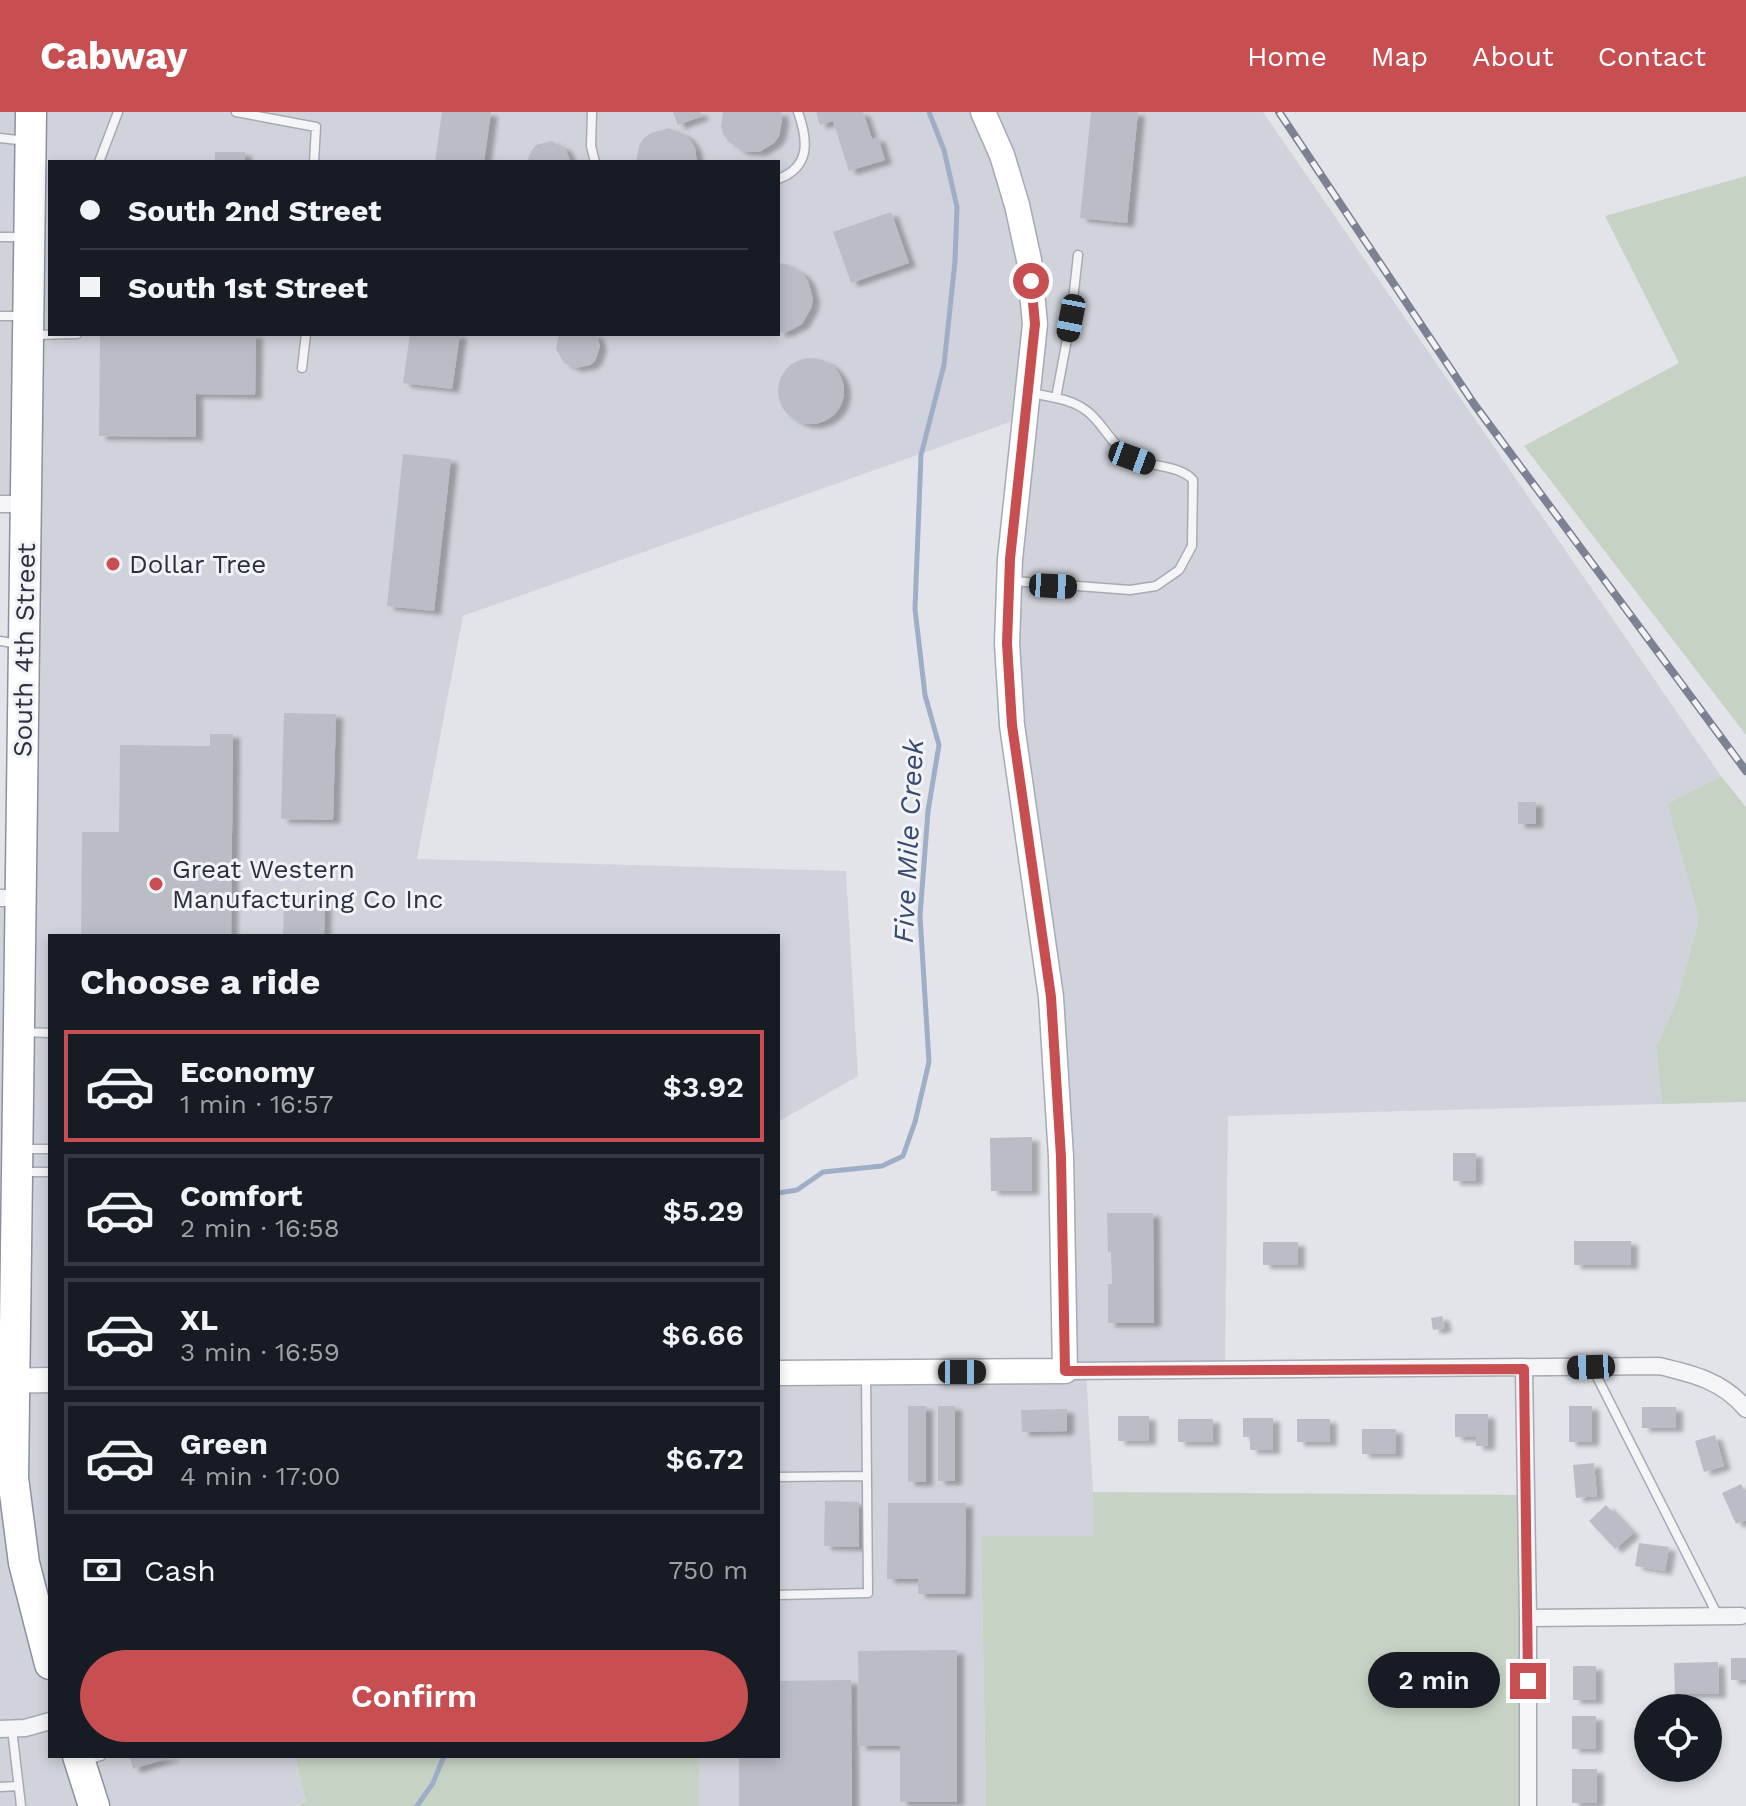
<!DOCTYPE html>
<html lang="en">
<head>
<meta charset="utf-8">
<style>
  body { margin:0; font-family:"Work Sans",sans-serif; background:#20242c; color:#f1f3f6; height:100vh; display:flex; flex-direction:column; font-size:30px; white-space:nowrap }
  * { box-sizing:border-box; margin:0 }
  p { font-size:26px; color:#9ea1a6 }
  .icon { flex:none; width:44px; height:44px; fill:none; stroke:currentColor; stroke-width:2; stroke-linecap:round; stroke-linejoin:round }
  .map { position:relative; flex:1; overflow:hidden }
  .sheet { position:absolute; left:48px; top:822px; width:732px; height:824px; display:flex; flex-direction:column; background:#171b24; border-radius:0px; box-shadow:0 4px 12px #0003 }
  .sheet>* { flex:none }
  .hud { position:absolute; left:48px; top:48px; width:732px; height:176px; border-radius:0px; box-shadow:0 4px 12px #0003; display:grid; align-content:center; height:176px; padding:0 32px; background:#171b24 }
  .controls { position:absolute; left:1634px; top:1582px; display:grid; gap:16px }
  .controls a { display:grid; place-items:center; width:88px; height:88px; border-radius:50%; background:#171b24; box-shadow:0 4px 12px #0003; font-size:40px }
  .end { position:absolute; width:36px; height:36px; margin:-18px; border:10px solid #c74f52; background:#fff; box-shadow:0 0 0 4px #fff }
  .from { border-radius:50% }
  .bubble { position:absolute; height:56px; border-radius:28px; background:#171b24; box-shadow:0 4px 12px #0003; font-size:26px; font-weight:600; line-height:56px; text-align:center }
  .car { position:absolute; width:24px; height:48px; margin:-24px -12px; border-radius:10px; box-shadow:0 0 6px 2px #0007; background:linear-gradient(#222 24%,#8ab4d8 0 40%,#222 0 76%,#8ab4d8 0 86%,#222 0) }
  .hud b { display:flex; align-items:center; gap:28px; height:76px; font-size:30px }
  .hud b+b { border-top:2px solid #363941 }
  .hud i { width:20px; height:20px; background:#f1f3f6 }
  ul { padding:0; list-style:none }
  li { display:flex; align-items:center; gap:24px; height:112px; margin:0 16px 12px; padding:0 16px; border:4px solid #363941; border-radius:0px }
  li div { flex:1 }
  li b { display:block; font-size:30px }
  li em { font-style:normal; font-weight:600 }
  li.current { border-color:#c74f52 }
  li>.icon { width:72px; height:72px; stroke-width:1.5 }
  h2 { padding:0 32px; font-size:36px; line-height:96px }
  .pay { display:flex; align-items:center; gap:20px; height:88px; padding:0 32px; font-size:30px }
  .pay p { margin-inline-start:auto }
  .button { display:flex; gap:16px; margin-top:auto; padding:16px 32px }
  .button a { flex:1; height:92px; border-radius:48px; background:#c74f52; color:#fff; font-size:32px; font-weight:600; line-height:92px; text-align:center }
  header { display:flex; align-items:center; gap:48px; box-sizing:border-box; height:112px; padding:0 40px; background:#c74f52; color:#fff }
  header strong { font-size:38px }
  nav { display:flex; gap:44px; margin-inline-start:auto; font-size:28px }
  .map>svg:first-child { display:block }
  .built { fill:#d0d3db; fill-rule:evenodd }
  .green { fill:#c6d3c4 }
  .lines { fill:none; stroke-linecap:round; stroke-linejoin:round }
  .stream { stroke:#9faec7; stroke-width:5 }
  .building { fill:#babdc6; filter:url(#shadow) }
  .lane-casing { stroke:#a7aab4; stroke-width:11 }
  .street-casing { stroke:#a7aab4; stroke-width:19 }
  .secondary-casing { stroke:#a7aab4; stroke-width:27 }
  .highway-casing { stroke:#8a909f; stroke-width:33 }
  .lane { stroke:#f5f5f8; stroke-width:8 }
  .street { stroke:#f5f5f8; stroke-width:16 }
  .secondary { stroke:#fff; stroke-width:24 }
  .highway { stroke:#fff; stroke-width:30 }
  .rail-casing { stroke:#7c8292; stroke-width:8 }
  .rail { stroke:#f2f3f7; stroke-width:5; stroke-dasharray:15; stroke-linecap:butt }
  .route { stroke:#c74f52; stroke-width:10 }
  .poi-dot { fill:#c74f52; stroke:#f2f3f7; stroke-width:3 }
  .labels { text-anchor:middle; stroke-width:6; stroke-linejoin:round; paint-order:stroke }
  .poi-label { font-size:26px; fill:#2b3041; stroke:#f2f3f7; text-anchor:start }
  .street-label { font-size:26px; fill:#2b3041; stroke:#f2f3f7 }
  .water-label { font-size:28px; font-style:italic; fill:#374a72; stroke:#f2f3f7 }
</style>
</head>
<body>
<header>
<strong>Cabway</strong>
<nav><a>Home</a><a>Map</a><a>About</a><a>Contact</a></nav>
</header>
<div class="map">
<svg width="1746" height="1694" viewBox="0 0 1746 1694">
  <defs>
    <filter id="shadow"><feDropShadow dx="7" dy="4" stdDeviation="2" flood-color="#0004"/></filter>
  </defs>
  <rect width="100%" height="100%" fill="#e2e4ea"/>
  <path class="built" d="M0,0H1263L1721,664L1667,692L1699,806L1678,885L1656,936L1662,992L1228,1004L1225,1258L1086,1259L1093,1380V1424H981L986,1694H699V1644H778V1261L1065,1259L1061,1045L1012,613L1024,305L463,504L417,747L846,759L858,964L778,1010V824H50V1644H295L306,1689L295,1694H0V786H20L26,393L0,392ZM50,50H778V222H50Z"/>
  <path class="green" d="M1746,64V623L1524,334L1679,251L1605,104Z
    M1721,664L1746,695V990L1662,992L1656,936L1678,885L1699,806L1667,692Z
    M1093,1380L1526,1383L1528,1694H986L981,1424H1093Z
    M295,1644H699V1694H297L306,1689Z"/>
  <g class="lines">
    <path class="stream" d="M778,1081L797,1078L823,1060L882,1054L903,1044L915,1010L929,950L920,804L928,699L939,633L925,583L915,497L921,343L944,253L955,149L957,95L944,38L929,0
      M417,1694L433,1671L444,1644"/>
  </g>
  <path class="building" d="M442,0H491L484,50H435Z
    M673,0H700L702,4L678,13Z
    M723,0H781L782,8L779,24L774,31L759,40L742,39L728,29L723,22L721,14Z
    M816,0H863L872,27L878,25L885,48L849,59L833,9L820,13Z
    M1091,0H1138L1127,111L1080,106Z
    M669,16L685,23L691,29L695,36L697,50H636L639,34L644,26L651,21Z
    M551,29L565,36L571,50H527L531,39L536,33Z
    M215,40H245V50H215Z
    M891,100L909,151L851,171L833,120Z
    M778,151L786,152L802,161L808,169L813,187L811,196L802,212L787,220L778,221Z
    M100,222H256L255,283L196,282V325L99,324Z
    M410,222H460L452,277L403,271Z
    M559,222H596L600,234L595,249L590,253L576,256L564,251L556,237Z
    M778 279a33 33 0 1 1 66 0a33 33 0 1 1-66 0Z
    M403,342L451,347L434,499L387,494Z
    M284,601L336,602L333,708L281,707Z
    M210,622H233L231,824H81L82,720H119L120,633L210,634Z
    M1518,690H1536V712H1518Z
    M284,787L325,788L324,824H283Z
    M1032,1025V1079H991L990,1026Z
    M1453,1041H1476V1069H1453Z
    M1107,1101H1153L1154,1211H1108V1172H1112L1111,1140H1108Z
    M1574,1129H1631V1153H1574Z
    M1263,1130H1298V1153H1263Z
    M1442,1204L1445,1216L1433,1218L1431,1206Z
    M908,1294H926V1370H908Z
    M938,1294H955V1369H938Z
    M1569,1294H1592V1330H1569Z
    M1642,1295H1676V1316H1642Z
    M1067,1297V1319L1022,1320L1021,1298Z
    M1455,1302H1488V1334H1476V1325H1455Z
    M1118,1304H1149V1329H1118Z
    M1243,1306H1273V1338H1250V1325H1243Z
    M1178,1307H1213V1330H1178Z
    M1297,1307H1330V1330H1297Z
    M1362,1317H1396V1342H1362Z
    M1715,1323L1724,1354L1704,1360L1695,1329Z
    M1594,1351L1597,1384L1576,1386L1573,1353Z
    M1741,1372L1746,1382V1408L1736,1412L1722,1381Z
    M825,1389L859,1390V1435L824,1434Z
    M888,1391H966L965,1482H918V1467H887Z
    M1606,1393L1633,1421L1615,1437L1589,1409Z
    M1639,1431L1669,1435L1665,1459L1635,1454Z
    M957,1538V1690H900V1634H859L858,1539Z
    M1731,1546H1746V1568H1731Z
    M1718,1550L1719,1582H1675L1674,1551Z
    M1573,1554H1596V1588H1573Z
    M851,1568L852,1694H739V1644H778V1569Z
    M1572,1604H1596V1637H1572Z
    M137,1644H172V1645L133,1657L130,1646Z
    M1572,1657H1597V1691H1572Z"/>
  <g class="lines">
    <defs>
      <path id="lane" d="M236,0L316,15L314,50
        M592,0L591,34L595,50
        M0,26L26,29
        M99,50L118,0
        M778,67C811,55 808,28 798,0
        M0,125H25
        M0,204H23
        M33,223L77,222
        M302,256L306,222
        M1032,281L1056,286L1071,206L1078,143
        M1014,469L1130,478L1156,474L1179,458L1192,434L1193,368C1180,353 1153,356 1134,346C1100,328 1104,295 1056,286
        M0,529L19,532
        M23,920L50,921
        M23,1037H50
        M22,1060H50
        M1592,1255L1718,1504
        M778,1365L867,1364
        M778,1483L868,1481L866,1265
        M12,1617L21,1694
        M84,1649L101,1644
        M0,1675L18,1674"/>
      <path id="street" d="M0,392H26
        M0,786H21
        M1524,1257L1528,1506V1694
        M1065,1259L1659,1254C1693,1262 1723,1269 1746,1297
        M1528,1506L1741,1504
        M0,1617L25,1616L50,1609"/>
      <path id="secondary" d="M778,1261L1065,1259L1061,1045L1051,885L1012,613L1007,531L1010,447L1035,212L1029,148L1017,93L1002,43L983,0
        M0,1269L50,1268"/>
      <path id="highway" d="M31,0L13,1366L24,1451L50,1552
        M78,1644L94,1694"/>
    </defs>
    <use href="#lane" class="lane-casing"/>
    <use href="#street" class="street-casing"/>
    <use href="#secondary" class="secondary-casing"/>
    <use href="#highway" class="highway-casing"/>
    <use href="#lane" class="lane"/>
    <use href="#street" class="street"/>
    <use href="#secondary" class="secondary"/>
    <use href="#highway" class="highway"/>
    <defs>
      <path id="rail" d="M1279,0L1474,292L1746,659"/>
    </defs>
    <use href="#rail" class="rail-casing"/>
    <use href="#rail" class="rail"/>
  </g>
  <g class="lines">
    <path class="route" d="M1031,169L1035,212L1010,447L1007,531L1012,613L1051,885L1061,1045L1065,1259L1524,1257L1528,1569"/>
  </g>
  <g class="poi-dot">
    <circle cx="113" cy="452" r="8"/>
    <circle cx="156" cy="772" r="8"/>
  </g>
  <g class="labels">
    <g class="poi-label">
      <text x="129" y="461">Dollar Tree</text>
      <text x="172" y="766">Great Western<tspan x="172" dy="30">Manufacturing Co Inc</tspan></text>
    </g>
    <g class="street-label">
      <text transform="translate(24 538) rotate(-89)" y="9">South 4th Street</text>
    </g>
    <g class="water-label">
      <text transform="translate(908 729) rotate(-87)" y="10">Five Mile Creek</text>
    </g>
  </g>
</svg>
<div class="controls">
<a><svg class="icon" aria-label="locate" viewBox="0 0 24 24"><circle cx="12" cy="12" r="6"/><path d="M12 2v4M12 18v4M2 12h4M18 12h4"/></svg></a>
</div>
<i class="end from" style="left:1031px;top:169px"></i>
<i class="end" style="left:1528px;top:1569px"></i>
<div class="bubble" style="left:1368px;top:1540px;width:132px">2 min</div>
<i class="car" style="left:1071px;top:206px;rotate:191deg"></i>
<i class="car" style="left:1132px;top:346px;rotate:110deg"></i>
<i class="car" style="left:1053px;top:474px;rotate:93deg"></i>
<i class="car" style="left:1591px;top:1255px;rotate:268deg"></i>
<i class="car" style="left:962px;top:1260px;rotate:90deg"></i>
<div class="hud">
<b><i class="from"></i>South 2nd Street</b>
<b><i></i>South 1st Street</b>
</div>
<section class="sheet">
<h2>Choose a ride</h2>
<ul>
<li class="current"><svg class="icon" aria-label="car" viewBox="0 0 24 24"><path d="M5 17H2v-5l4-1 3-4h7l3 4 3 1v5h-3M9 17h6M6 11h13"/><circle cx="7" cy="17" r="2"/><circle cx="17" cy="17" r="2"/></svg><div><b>Economy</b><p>1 min · 16:57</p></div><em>$3.92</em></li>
<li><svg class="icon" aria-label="car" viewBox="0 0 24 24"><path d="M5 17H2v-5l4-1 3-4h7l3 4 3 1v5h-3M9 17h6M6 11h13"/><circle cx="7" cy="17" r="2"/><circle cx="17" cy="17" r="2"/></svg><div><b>Comfort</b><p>2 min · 16:58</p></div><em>$5.29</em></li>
<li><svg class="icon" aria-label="car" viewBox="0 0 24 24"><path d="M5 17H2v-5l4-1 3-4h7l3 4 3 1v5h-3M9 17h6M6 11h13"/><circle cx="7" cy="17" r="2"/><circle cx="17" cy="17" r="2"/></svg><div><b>XL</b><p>3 min · 16:59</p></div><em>$6.66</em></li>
<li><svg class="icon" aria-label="car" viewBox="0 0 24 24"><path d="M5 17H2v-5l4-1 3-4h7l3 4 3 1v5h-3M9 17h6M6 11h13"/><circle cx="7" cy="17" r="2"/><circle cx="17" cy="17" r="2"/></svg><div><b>Green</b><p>4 min · 17:00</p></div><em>$6.72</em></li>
</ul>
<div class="pay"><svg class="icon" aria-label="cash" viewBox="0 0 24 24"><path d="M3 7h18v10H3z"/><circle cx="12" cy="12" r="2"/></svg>Cash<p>750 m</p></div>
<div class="button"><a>Confirm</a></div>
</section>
</div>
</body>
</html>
